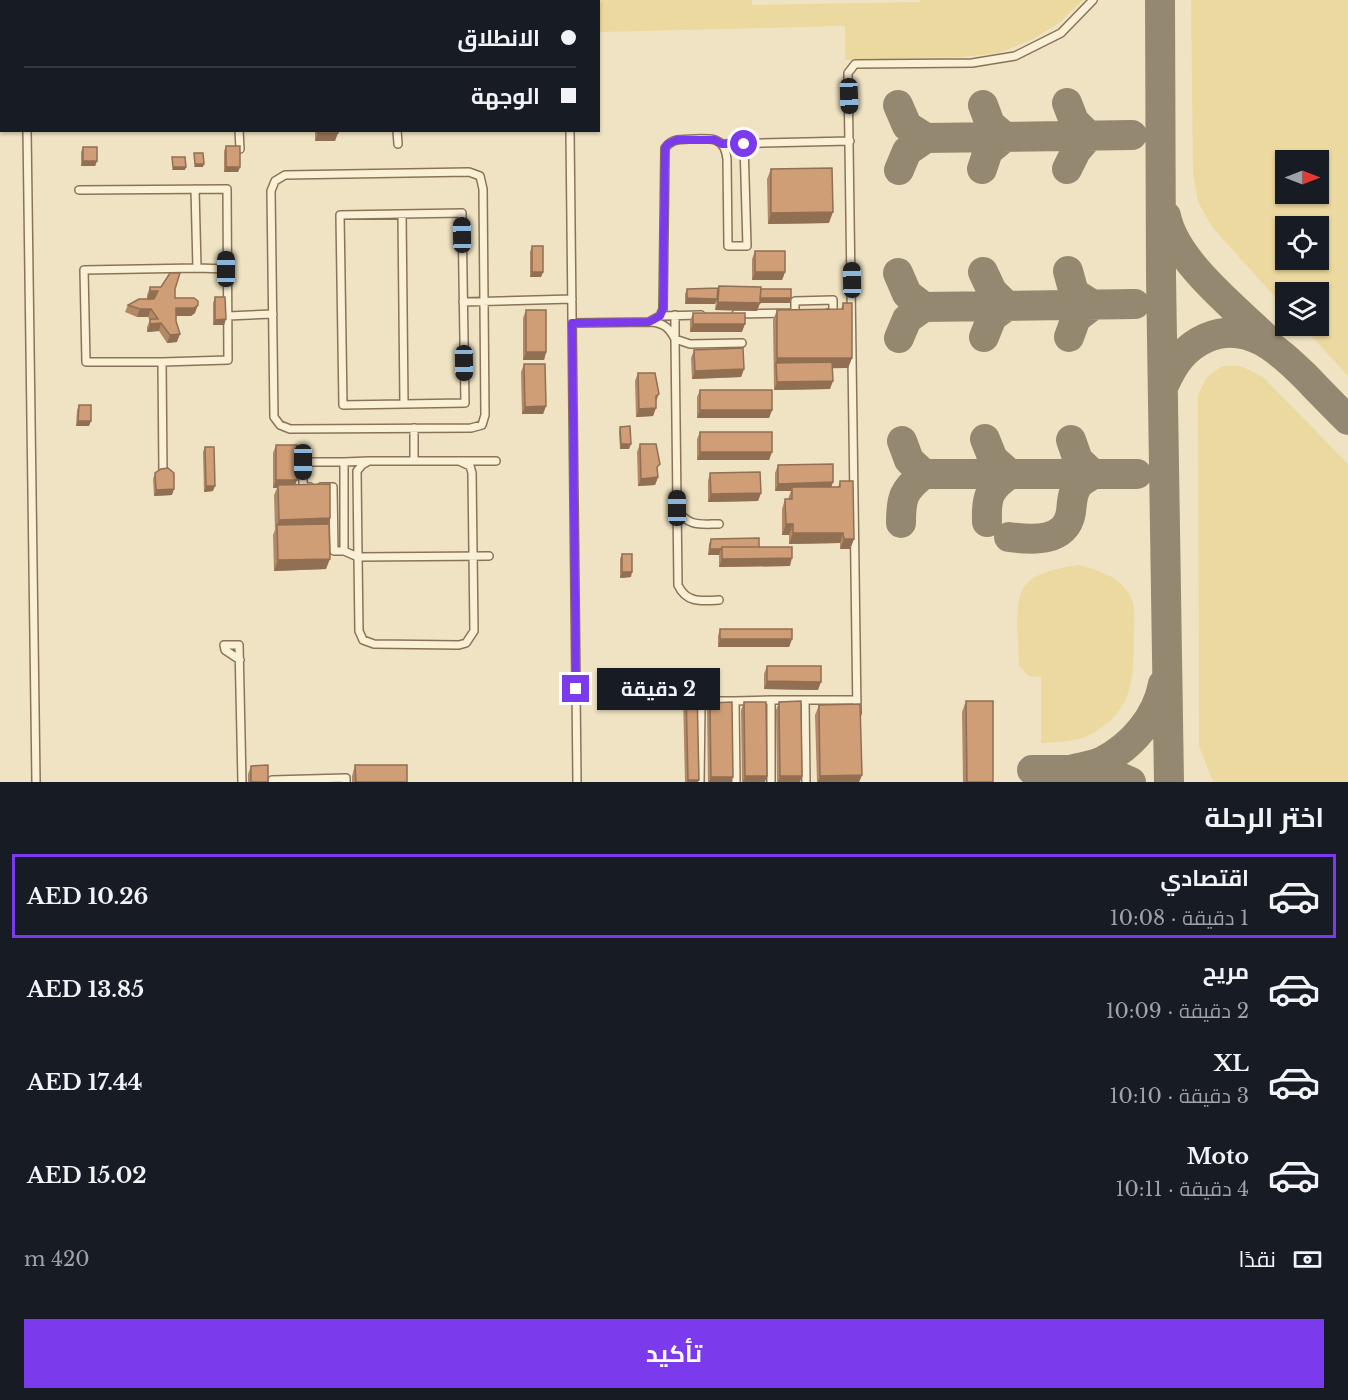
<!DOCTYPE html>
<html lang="ar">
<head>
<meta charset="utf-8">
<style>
  body { margin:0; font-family:"Libre Baskerville",Cairo,serif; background:#20242c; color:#f1f3f6; direction:rtl; height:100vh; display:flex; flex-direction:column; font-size:22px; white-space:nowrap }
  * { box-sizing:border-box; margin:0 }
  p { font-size:20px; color:#9ea1a6 }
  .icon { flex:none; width:33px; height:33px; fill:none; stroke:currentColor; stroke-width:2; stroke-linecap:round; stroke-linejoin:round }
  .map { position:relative; height:782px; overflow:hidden; direction:ltr }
  .panel { display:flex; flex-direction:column; background:#171b24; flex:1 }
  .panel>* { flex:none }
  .banner { position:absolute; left:0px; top:0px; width:600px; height:132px; box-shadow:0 2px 4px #0004; direction:rtl; display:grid; align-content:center; height:132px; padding:0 24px; background:#171b24 }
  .needle { width:39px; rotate:90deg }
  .fabs { position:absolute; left:1275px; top:150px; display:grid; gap:12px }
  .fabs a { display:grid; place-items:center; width:54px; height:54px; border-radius:0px; background:#171b24; box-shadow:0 2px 4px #0004; font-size:30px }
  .end { position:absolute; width:27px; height:27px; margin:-14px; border:8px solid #7c3aed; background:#fff; box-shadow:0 0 0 3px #fff }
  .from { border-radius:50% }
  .bubble { position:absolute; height:42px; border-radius:0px; background:#171b24; box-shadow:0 2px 4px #0004; font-size:20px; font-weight:700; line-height:42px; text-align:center; direction:rtl }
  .car { position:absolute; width:18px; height:36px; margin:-18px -9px; border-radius:8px; box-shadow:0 0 4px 2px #0007; background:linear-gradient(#222 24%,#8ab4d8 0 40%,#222 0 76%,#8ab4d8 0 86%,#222 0) }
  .banner b { display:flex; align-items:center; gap:21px; height:57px; font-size:22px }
  .banner b+b { border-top:2px solid #363941 }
  .banner i { width:15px; height:15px; background:#f1f3f6 }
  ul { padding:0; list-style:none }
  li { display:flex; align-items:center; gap:18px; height:84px; margin:0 12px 9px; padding:0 12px; border:3px solid transparent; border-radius:0px }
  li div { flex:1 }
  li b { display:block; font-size:22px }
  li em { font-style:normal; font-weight:700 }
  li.selected { border-color:#7c3aed }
  li>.icon { width:54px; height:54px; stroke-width:1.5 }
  h2 { padding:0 24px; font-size:27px; line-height:72px }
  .pay { display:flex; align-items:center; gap:15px; height:66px; padding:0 24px; font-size:22px }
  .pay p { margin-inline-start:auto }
  .action { display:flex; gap:12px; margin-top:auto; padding:12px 24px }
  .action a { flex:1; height:69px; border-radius:0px; background:#7c3aed; color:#fff; font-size:24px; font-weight:700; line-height:69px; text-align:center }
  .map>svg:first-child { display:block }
  .sand { fill:#ecd99f; fill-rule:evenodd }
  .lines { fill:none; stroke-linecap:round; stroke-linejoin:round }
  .taxiway { stroke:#948870; stroke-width:30 }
  .lane-casing { stroke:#8a7459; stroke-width:10 }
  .lane { stroke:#faf0d6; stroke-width:7 }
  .wall { fill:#b28866 }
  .shaded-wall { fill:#916f53 }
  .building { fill:#cf9e77; stroke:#916f53; stroke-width:1.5 }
  .route { stroke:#7c3aed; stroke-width:8 }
</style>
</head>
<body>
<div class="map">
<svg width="1348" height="782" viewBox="0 0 1348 782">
  <rect width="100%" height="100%" fill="#efe3c3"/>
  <path class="sand" d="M599,0H752V5L920,2L921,0H1083L1059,23L1033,39L999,53L961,57L845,60V26L600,32Z
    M1191,0H1348V376L1302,326H1318V292H1286L1285,308L1212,227L1198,202L1193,173ZM1318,160V194H1286V160ZM1286,226H1318V260H1286Z
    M1222,366H1241L1263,377L1348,464V782H1213L1199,746L1198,395L1207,377Z
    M1079,565C1097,570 1116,575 1127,591C1137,603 1134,620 1134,635C1133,677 1135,707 1095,732C1080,742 1059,742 1041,743V677L1029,676L1019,666C1019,647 1013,602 1024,587C1036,571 1061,568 1079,565Z"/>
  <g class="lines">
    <path class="taxiway" d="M1160,0L1161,275L1169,782
      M898,105L907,126L926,138L907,151L899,170
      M926,138L1132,135
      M982,169L988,151L1005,137L990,124L983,105
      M1067,169L1076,151L1089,136L1074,121L1067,103
      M1166,216C1175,261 1234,307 1267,339
      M1068,271L1074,293L1093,305L1076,318L1069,337
      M983,272L992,291L1007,306L992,317L984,337
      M898,273L907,294L924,307L907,319L899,338
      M924,307L1135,304
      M1164,385C1174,363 1184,348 1206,338C1247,320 1278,350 1306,377C1320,392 1334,406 1348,420
      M985,439L993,459L1010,474C989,488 986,497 987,522
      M924,474H1137
      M901,523C901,498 903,490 924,474L909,460L902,441
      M1009,537C1032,540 1066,543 1071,512C1072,503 1072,493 1078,485C1081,481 1089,477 1093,474L1078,460L1071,440
      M1032,770H1070
      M1131,782L1103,770H1070C1081,767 1093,766 1103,761C1132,746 1157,717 1163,684"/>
    <defs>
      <path id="lane" d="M25,0V2
        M300,0L301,2
        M389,0L391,2
        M569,0V2
        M242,2L244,0
        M332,2L333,0
        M27,130L36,782
        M239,130L240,149
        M397,130L398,144
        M570,130L577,782
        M722,144L850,141
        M469,172L480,176L483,189L485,415L482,425L471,428L290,429L280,425L274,417L271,191L275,181L285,175Z
        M195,189L197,268L227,269
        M79,190L227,189L228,360L162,362
        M402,214L404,404L343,405L340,215L462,213L465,403L404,404
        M463,302L572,299
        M736,314L795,313V301L833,300V313H828
        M228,316L273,314
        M660,316L701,315
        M649,322L660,316L663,309L665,148C668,144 671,141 677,140C683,139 709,138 715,140C724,143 726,151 727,159L728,246H747L744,144
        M572,323L653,322C665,324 669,328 675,339
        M675,336V315
        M414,428V461
        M369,461H496
        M344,462L369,461L362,465L357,471L358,557L489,556
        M163,474L162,362H86L84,270L197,268
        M310,487H303V462H344V551
        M321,487H333L334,551H344L358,557L359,631L363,640L374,644L459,645L466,643L474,631L472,473L470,466L459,461
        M678,510C688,527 701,524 719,524
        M719,600C701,601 686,603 678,585L675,339L690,344L742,343
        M240,660L225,650L224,645H239C240,691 241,736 242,782
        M771,700H857
        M805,700L806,782
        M735,701L771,700V782
        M857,713L848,73L855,64L972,63L1015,56L1061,33L1093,0
        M272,782V780L346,778V782
        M700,782L701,708L711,701H735L736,782"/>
    </defs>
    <use href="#lane" class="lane-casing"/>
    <use href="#lane" class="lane"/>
  </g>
  <path class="wall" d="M315,130H338L335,141H315Z
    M226,146L240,167L238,172H224V151Z
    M83,147L97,161L95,166H81V152Z
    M771,169L829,223L768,224L767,179Z
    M532,246L543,272L541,277H530V252Z
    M755,251L785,272L782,280H752V259Z
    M719,286L761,289L790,303H760L757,311L715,310L716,301L715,304H685V294L687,289L718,288Z
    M150,287L175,289V298L195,313L191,316H176L177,342L167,343L159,331L147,332V327L150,320L148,317H137L125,312L128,305L147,299V295Z
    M215,297L226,319L224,325H213V303Z
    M843,303L852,358L848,368H832L830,389L774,390L773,320L777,310L841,309Z
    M526,310L546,352L544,360H523V318Z
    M693,313L742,332H690V321Z
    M694,350L744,369L741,377L692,379L691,358Z
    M524,364L546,406L543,414H522L521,372Z
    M638,373L659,394L656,402L653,416L636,417L635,381Z
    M700,390L772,410L769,418H697V397Z
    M79,405L89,426H76L77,410Z
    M620,427L629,449H620L619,432Z
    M700,432L772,452L769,460H697V439Z
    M640,444L658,477L655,485L638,486L637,452Z
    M276,445L295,485L329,524L326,569L274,571L273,535L275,530L274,495L277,488H273V453Z
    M205,447L213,491L204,492L203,452Z
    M778,465L833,482L831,487H838L840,481L854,539L850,549H840V543L789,544V535H782V509L785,499H788L791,491H775V473Z
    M155,473L172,495L154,496L153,479Z
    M710,473L761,493L758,501L708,502V481Z
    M711,539L759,547L790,566L719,567V555H708L709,544Z
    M622,554L631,577L620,578V559Z
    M720,629L792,639L789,647H718V636Z
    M767,666L818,690L764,689V674Z
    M686,689L699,780L698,782H685L683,697Z
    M966,701L993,782H963L962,712Z
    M744,702L765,782H742L741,710Z
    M779,702L800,782H777L776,710Z
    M710,703L731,782H708L707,711Z
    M819,705L862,775L859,782H817L815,715Z
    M355,765L407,782H352V776Z
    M251,766L268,782H248V774Z"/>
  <path class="shaded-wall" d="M318,133H338L335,141H315Z
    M83,161H97L95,166H81Z
    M195,164H204L203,167H194Z
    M173,167H186L185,170H172Z
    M226,167H240L238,172H224Z
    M833,212L829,223L768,224L771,213Z
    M532,272H543L541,277H530Z
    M755,272H785L782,280H752Z
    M150,291H158L156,299H147Z
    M687,298L717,299L715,304H685Z
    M760,298H791L790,303H760L757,311L715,310L718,302Z
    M198,305L195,313L191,316H173L176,308Z
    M140,309H151L148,317H137Z
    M226,319L224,325H213L215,320Z
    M161,323L159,331L147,332L150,324Z
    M693,324H745L742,332H690Z
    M180,334L177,342L167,343L170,335Z
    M526,352H546L544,360H523Z
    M777,358H852L848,368L776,369V363L774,369Z
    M744,369L741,377L692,379L695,371Z
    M833,381L830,389L774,390L777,382Z
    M546,406L543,414H522L525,407Z
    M656,408L653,416L636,417L639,409Z
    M700,410H772L769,418H697Z
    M78,421H91L89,426H76Z
    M621,444H631L629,449H620Z
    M700,452H772L769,460H697Z
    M658,477L655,485L638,486L641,479Z
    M276,480H297L294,488L278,485L277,488H273Z
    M833,482L830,490L792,487L791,491H775L778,484Z
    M206,486H215L213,491L204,492Z
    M174,489L172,495L154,496L156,490Z
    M761,493L758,501L708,502L711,494Z
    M330,518L327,529L277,525L279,520Z
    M786,524H793L789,535H782Z
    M793,533H843L840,543L789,544Z
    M844,539H854L850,549H840Z
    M710,549H721L719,555H708Z
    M792,558L790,566L719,567L722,559Z
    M330,559L326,569L274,571L278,560Z
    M622,572H632L631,577L620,578Z
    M720,639H792L789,647H718Z
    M767,681L821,682L818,690L764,689Z
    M862,775L859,782H818L820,776Z
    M745,776H767L765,782H743Z
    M780,776H802L800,782H778Z
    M711,777H733L731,782H709Z
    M688,780H699L698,782H687Z"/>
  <path class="building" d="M318,130H338V133H318Z
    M226,146H240V167H226Z
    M83,147H97V161H83Z
    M194,153H203L204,164H195Z
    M172,157H185L186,167H173Z
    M832,168L833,212L771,213V169Z
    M532,246H543V272H532Z
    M755,251H785V272H755Z
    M170,273H180L175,289V298H194L198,301V305L194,308H176V321L180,334L170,335L161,323L150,324V319H158L151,309H140L128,305L139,299H154L158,291H150V287H161Z
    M719,286L761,287L760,303L718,302Z
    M718,288L717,299L687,298V289Z
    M761,289H791V298H760Z
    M215,297H225L226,319L215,320Z
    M843,303H852V358H777V310L843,309Z
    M526,310H546V352H526Z
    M693,313H745V324H693Z
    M743,348L744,369L695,371L694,350Z
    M832,362L833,381L777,382L776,363Z
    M524,364H545L546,406L525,407Z
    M638,373H655L659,394L656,396V408L639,409Z
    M700,390H772V410H700Z
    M79,405H91V421H78Z
    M630,426L631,444H621L620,427Z
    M700,432H772V452H700Z
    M640,444H656L660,464L657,467L658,477L641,479Z
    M276,445H297V480H276Z
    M205,447H214L215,486H206Z
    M833,464V482L778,484V465Z
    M168,468L174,473V489L156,490L155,473L161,469Z
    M760,472L761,493L711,494L710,473Z
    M840,481H853L854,539H844L843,533H793V524H786L785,499H792V487H840Z
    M330,484V518L279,520L278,485Z
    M329,524L330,559L278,560L277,525Z
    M759,538V547H722L721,549H710L711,539Z
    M722,547H792V558L722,559Z
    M622,554H632V572H622Z
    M720,629H792V639H720Z
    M767,666H821V682L767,681Z
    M686,689H697L699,780H688Z
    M801,701L802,776H780L779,702Z
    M966,701H993V782H967Z
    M732,702L733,777H711L710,703Z
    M744,702H766L767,776H745Z
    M860,704L862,775L820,776L819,705Z
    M268,765V782H251V766Z
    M355,765H407V782H356Z"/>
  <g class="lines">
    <path class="route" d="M576,689L572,323L649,322L660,316L663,309L665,148L668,144L676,140H715L722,144H744"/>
  </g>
</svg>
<div class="fabs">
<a><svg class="needle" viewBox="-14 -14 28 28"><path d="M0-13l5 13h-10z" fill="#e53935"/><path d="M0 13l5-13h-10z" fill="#9ea1a6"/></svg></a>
<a><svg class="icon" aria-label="locate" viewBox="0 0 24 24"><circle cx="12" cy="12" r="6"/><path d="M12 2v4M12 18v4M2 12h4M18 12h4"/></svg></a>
<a><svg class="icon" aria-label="layers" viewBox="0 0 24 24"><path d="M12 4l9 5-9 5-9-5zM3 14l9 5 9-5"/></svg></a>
</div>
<i class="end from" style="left:744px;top:144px"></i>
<i class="end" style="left:576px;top:689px"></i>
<div class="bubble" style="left:597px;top:668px;width:123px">2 دقيقة</div>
<i class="car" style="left:849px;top:96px;rotate:178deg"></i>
<i class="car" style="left:462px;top:235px;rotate:359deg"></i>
<i class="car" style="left:226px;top:269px;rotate:0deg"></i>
<i class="car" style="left:852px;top:280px;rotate:359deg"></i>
<i class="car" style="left:464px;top:363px;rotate:179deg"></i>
<i class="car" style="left:303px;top:462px;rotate:180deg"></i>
<i class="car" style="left:677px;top:508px;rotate:0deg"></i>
<div class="banner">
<b><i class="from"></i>الانطلاق</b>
<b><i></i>الوجهة</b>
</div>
</div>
<section class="panel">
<h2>اختر الرحلة</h2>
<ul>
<li class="selected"><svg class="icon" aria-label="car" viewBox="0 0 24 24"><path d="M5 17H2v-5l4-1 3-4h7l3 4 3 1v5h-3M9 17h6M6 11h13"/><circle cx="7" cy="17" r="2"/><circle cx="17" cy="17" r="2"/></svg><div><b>اقتصادي</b><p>1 دقيقة · 10:08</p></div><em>AED 10.26</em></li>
<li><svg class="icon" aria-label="car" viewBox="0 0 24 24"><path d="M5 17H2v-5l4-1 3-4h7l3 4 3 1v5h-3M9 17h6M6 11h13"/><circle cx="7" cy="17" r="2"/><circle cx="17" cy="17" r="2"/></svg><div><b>مريح</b><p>2 دقيقة · 10:09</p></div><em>AED 13.85</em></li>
<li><svg class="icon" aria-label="car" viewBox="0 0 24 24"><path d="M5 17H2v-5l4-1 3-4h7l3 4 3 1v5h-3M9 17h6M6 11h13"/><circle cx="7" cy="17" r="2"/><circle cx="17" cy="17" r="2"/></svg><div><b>XL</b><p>3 دقيقة · 10:10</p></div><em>AED 17.44</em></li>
<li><svg class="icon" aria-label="car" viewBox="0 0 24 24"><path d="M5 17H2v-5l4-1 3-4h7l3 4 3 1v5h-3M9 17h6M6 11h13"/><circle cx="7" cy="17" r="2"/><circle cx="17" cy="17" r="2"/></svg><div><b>Moto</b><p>4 دقيقة · 10:11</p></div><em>AED 15.02</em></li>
</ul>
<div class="pay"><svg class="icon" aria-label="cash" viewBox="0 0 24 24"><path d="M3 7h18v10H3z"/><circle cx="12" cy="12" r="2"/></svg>نقدًا<p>420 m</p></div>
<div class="action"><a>تأكيد</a></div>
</section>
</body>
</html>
